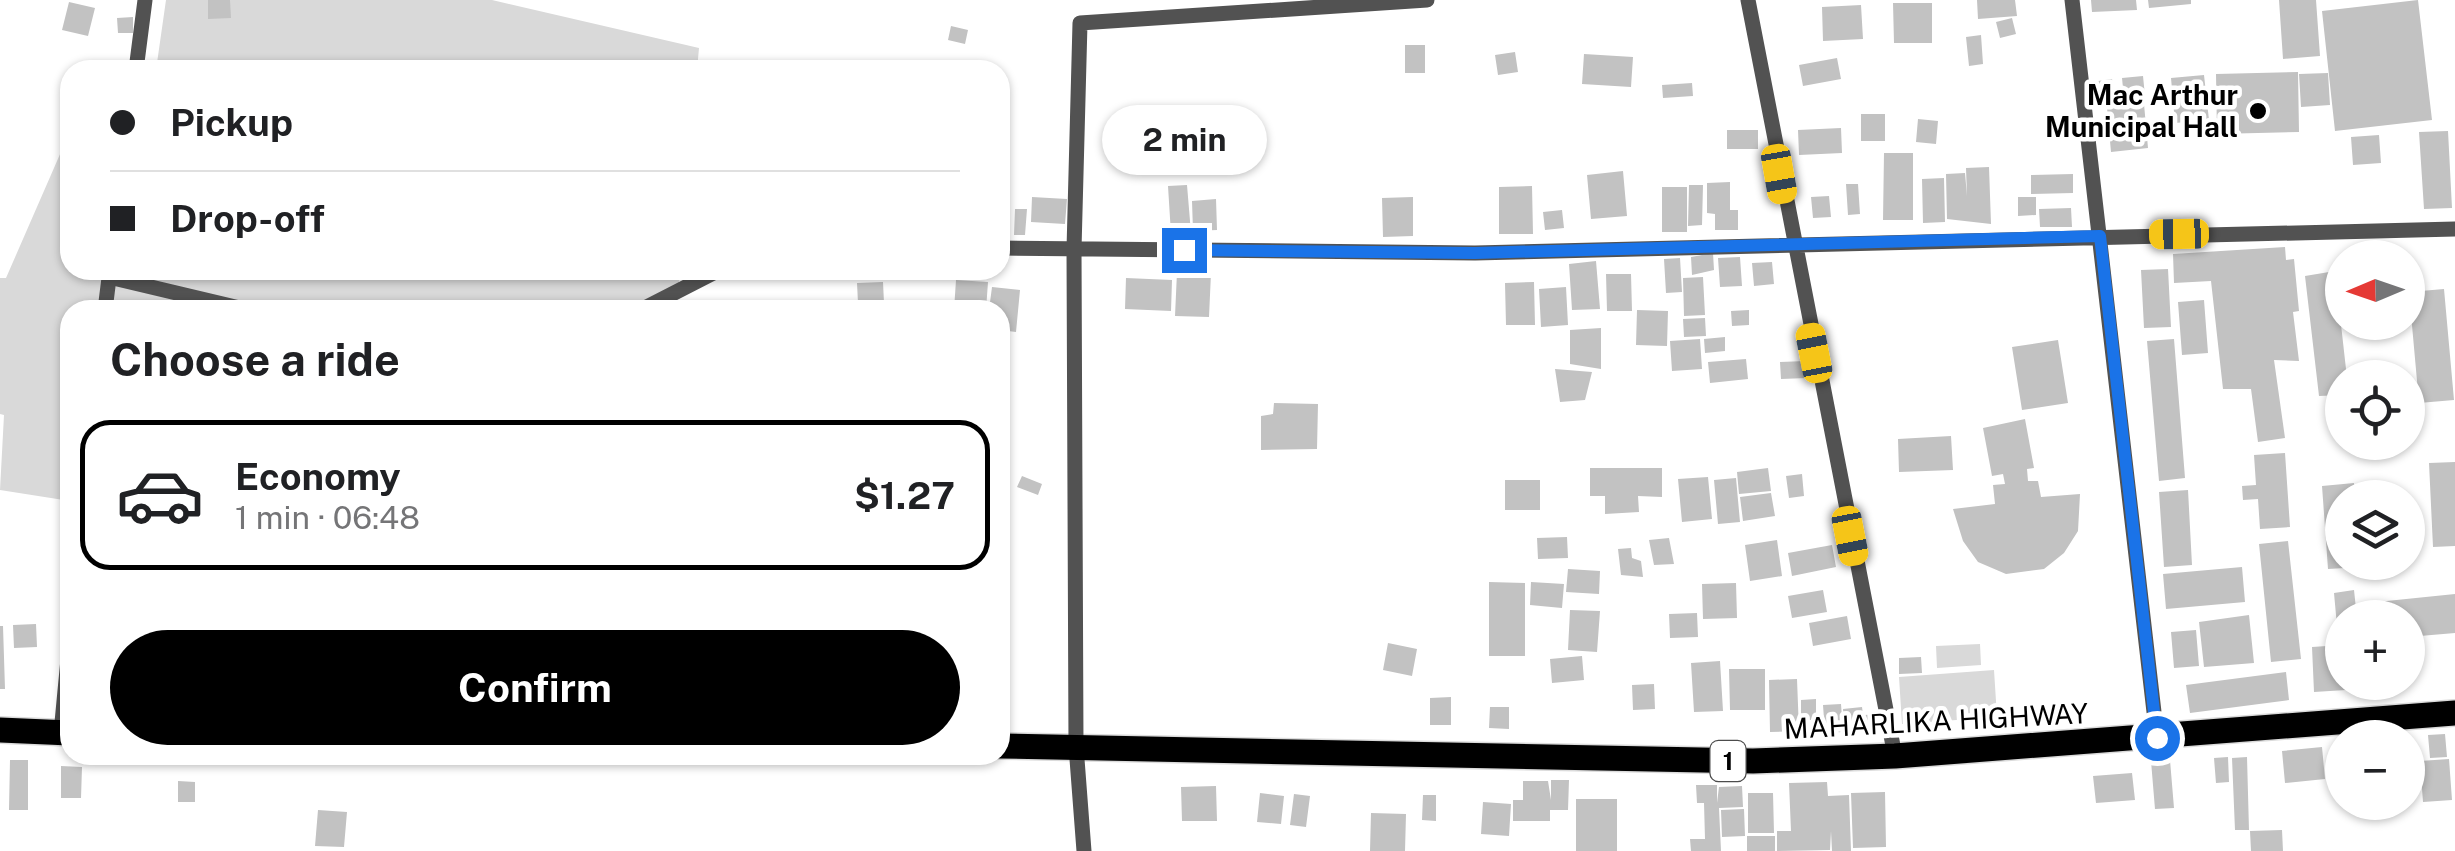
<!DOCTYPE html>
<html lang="en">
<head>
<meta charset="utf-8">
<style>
  body { margin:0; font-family:"Public Sans",sans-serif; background:#f2f2f2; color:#202124; height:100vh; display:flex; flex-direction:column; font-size:38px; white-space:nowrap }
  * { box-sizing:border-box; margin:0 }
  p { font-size:32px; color:#757577 }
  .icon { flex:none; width:55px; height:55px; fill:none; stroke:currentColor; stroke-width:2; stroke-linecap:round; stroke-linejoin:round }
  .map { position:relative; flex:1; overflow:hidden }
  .details { position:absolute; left:60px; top:300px; width:950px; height:465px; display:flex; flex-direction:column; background:#fff; border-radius:30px; box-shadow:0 2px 8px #0004 }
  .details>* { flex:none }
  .top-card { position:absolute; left:60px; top:60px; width:950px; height:220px; border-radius:30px; box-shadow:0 2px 8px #0004; display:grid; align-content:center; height:220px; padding:0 50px; background:#fff }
  .needle { width:65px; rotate:268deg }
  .buttons { position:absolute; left:2325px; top:240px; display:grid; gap:20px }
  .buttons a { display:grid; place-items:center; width:100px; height:100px; border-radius:50%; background:#fff; box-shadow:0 2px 8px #0004; font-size:50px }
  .end { position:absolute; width:45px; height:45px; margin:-22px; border:12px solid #1a73e8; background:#fff; box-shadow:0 0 0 5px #fff }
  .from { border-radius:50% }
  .bubble { position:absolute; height:70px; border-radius:35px; background:#fff; box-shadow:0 2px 8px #0004; font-size:32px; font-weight:700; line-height:70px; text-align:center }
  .car { position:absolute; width:30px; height:60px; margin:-30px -15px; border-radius:12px; box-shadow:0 0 8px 2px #0007; background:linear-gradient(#f5c518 24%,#345 0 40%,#f5c518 0 76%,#345 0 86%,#f5c518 0) }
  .top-card b { display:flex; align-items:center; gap:35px; height:95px; font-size:38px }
  .top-card b+b { border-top:2px solid #e0e0e0 }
  .top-card i { width:25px; height:25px; background:#202124 }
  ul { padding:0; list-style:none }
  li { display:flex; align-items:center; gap:30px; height:150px; margin:0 20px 15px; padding:0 30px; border:5px solid transparent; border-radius:30px }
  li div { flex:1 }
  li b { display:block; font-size:38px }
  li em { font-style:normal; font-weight:700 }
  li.active { border-color:#000 }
  li>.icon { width:90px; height:90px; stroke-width:1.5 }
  h2 { padding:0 50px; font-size:45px; line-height:120px }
  .primary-button { display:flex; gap:20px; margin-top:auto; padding:20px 50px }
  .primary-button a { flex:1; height:115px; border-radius:60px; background:#000; color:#fff; font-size:40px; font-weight:700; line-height:115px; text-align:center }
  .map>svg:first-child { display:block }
  .green { fill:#d9d9d9 }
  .building { fill:#c2c2c2 }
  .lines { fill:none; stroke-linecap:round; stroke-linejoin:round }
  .trunk-casing { stroke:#dbdbdb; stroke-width:28 }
  .minor { stroke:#525252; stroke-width:15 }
  .trunk { stroke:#000; stroke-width:25 }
  .route { stroke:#1a73e8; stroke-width:12 }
  .poi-dot { fill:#000; stroke:#fff; stroke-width:4 }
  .labels { text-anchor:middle; stroke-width:9; stroke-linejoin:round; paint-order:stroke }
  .shield { fill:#fff; stroke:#4c4c4c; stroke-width:2.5 }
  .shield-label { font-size:25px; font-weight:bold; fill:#000 }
  .poi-label { font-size:28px; font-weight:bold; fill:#000; stroke:#fff; text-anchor:end }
  .street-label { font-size:28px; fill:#000; stroke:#fff }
</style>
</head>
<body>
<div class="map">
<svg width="2455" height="851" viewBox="0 0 2455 851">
  <rect width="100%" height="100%" fill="#fff"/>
  <path class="green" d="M166,0H492L699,48L697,70H156Z
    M64,145H70V270H680L677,310H70V501L0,490L4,415L0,414V278H6Z
    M1980,644L1981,665L1937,668L1936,646Z
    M1994,670L1997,717L1902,724L1899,677Z"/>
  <path class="building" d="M208,0H230L231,18L208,19Z
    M1977,0H2015L2017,16L1978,19Z
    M2091,0H2136L2137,10L2092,12Z
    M2148,0H2191V4L2149,8Z
    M2279,0H2316L2320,56L2283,59Z
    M2418,0L2432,120L2335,131L2322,11Z
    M69,2L95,8L88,36L62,30Z
    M1893,3H1932V43H1894Z
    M1861,5L1863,39L1823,41L1822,7Z
    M133,17V33H118L117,18Z
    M2012,18L2016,34L2000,38L1996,22Z
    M951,26L968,30L965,44L948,40Z
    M1981,35L1983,64L1969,66L1966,37Z
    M1405,45H1425V73H1405Z
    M1515,52L1518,72L1498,75L1495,55Z
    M1584,54L1633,57L1631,87L1582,84Z
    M1837,58L1841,79L1803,86L1799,65Z
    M2298,72L2299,132L2217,134L2216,74Z
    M2328,73L2330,105L2301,107L2299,74Z
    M2204,75L2209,120L2175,123L2171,78Z
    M2143,76L2145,96L2124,98L2122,78Z
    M2112,79L2117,104L2102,106L2098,81Z
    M1692,83L1693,96L1663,98L1662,85Z
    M2144,104L2148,148L2111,152L2107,108Z
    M1861,114H1885V141H1861Z
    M1918,119L1938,121L1936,144L1916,142Z
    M1841,128L1842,153L1799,155L1798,130Z
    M1727,130H1758V149H1727Z
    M2448,131L2452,208L2424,209L2419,132Z
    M2379,135L2381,163L2353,165L2351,137Z
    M1884,153H1913V220H1883Z
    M1989,167L1991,224L1947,219L1946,174L1965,173L1967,196L1966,168Z
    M1623,171L1627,216L1591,219L1587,175Z
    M2073,174V193L2031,194V175Z
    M1944,178L1945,222L1923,223L1922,179Z
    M1730,182V210H1738V230H1715V214L1707,213V183Z
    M1846,184H1858L1860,214L1848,215Z
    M1187,185L1191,233L1171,234L1168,186Z
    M1689,185H1703L1702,225L1688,226Z
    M1532,186L1533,234H1499V187Z
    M1662,187H1687V232H1662Z
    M1829,196L1831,217L1813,218L1811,197Z
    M1032,197L1067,199L1065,224L1031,222Z
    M1413,197V236L1383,237L1382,198Z
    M2018,197H2036V215L2018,216Z
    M1216,199L1217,230L1193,231L1192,201Z
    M2071,208L2072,227H2040L2039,209Z
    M1015,209H1027L1025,235H1014Z
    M1562,210L1564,228L1545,230L1543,212Z
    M2285,247L2286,260L2294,259L2299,311L2293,312L2299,361L2274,360L2285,438L2258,442L2251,389H2223L2211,281L2174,283L2173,254Z
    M1713,253L1714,270L1692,275L1691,257Z
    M1740,257L1742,286L1720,287L1718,258Z
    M1680,258L1682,292L1666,293L1664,259Z
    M1596,261L1600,309L1572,310L1569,264Z
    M1772,262L1774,284L1754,286L1752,263Z
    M2168,269L2171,327L2144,328L2141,270Z
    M2335,271L2347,378H2342V395L2319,396L2305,276Z
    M1177,272L1211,273L1209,317L1175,316Z
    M1606,274H1631L1632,311H1607Z
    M1703,277L1705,315L1684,316L1683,278Z
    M1126,278L1172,280L1171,311L1125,309Z
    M956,280L988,282L986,310H954Z
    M883,282L884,303H858L857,283Z
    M1534,282L1535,325H1506L1505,283Z
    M992,287L1020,290L1016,332L1000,330V310H989Z
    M1566,287L1568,325L1541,327L1539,289Z
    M2444,289L2454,400L2419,403L2409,292Z
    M2204,300L2208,353L2182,355L2178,302Z
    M1637,310L1668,311L1667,346L1636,345Z
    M1749,310V325L1732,326L1731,311Z
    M1705,318L1706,336L1684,337L1683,319Z
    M1601,328V369L1570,364V330Z
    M1725,337V351L1705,353L1704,339Z
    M1700,339L1702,369L1672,371L1670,341Z
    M2174,339L2185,478L2159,481L2147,341Z
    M2058,340L2068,403L2022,410L2012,347Z
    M1746,359L1748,379L1710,383L1708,362Z
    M1806,361L1807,378L1781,379L1780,362Z
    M1555,369L1592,372L1585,400L1560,402Z
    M1274,403L1318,404L1317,449L1261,450V416L1273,414Z
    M2025,419L2034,468L2027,469L2028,481H2038L2041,497L2080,494L2078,531L2064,553L2044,569L2006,574L1978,562L1963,541L1953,509L1995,504L1993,485L2005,484L2003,474L1992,476L1983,428Z
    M1951,436L1953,470L1899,472L1898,439Z
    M2285,453L2290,527L2260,529L2258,499L2243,500L2242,486L2256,485L2254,455Z
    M2455,462V546L2433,547L2429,463Z
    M1590,468H1662V497L1638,496L1639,512L1605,514V496H1590Z
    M1768,468L1771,491L1739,494L1737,472Z
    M1802,474L1804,496L1789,498L1786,476Z
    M1022,476L1042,484L1038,495L1017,487Z
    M1708,477L1712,519L1682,522L1678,479Z
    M1736,478L1740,522L1718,524L1714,480Z
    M1505,480H1540V510H1505Z
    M2354,483L2355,498H2342V562H2360L2361,567L2328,569L2322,486Z
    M2188,490L2192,565L2164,567L2159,492Z
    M1771,493L1775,516L1743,521L1740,497Z
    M1567,537L1568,558L1538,559L1537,538Z
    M1669,538L1674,564L1654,565L1649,540Z
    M1777,540L1782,576L1750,581L1745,545Z
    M2288,541L2301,659L2271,662L2259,544Z
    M1832,545L1836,567L1792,576L1788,553Z
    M1631,548L1632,558L1641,561L1643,577L1621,575L1618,549Z
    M2242,567L2245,602L2166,609L2163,574Z
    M1568,569L1600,571L1599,594L1566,592Z
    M1489,582L1525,583V656H1489Z
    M1531,582L1564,584L1562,608L1530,605Z
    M1736,583L1737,618L1703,619L1702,584Z
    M1823,590L1827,612L1792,618L1788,596Z
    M2354,590L2357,618H2342V626H2337L2334,593Z
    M2455,594V633L2408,637V618H2369L2367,603Z
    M1570,610L1600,611L1597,652L1568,650Z
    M1697,613L1698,637L1670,638L1669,614Z
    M2249,615L2254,663L2204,667L2199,622Z
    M1847,616L1851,639L1813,646L1809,623Z
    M36,624L37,647L14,648L13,625Z
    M0,626H3L5,689H0Z
    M2196,630L2199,666L2174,668L2171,632Z
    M1388,643L1417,649L1412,676L1383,670Z
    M2342,645L2346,690L2314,692L2312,647Z
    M1582,656L1584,680L1552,683L1550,659Z
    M1921,657L1922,673L1899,674V658Z
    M1720,661L1723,711L1694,712L1691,663Z
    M1729,669H1765V710H1730Z
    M2286,672L2289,700L2190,713L2186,685Z
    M1797,679L1799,731L1770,732L1769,680Z
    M1654,684L1655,709L1633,710L1632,685Z
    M1451,697V725H1430V698Z
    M1816,699V720H1801V700Z
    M1841,704L1843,732L1825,733L1823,705Z
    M1490,707H1509V729L1489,728Z
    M1862,707L1865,730L1845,732L1843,709Z
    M1875,714L1878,736L1868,737L1865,715Z
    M2445,734L2447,757L2430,758L2428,735Z
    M2322,747L2325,779L2285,783L2282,751Z
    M2228,757L2229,782L2216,783L2214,758Z
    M2247,757L2249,830H2235L2232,758Z
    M2449,759L2452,800L2423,802L2420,761Z
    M10,760H28V810H9Z
    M2170,760L2174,808L2155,809L2151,761Z
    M61,766L82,767L81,798H61Z
    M2132,773L2135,800L2096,803L2093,776Z
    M1551,780H1569L1568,810H1550V821H1513V800H1523V781H1548L1551,800Z
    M178,781L195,782V802H178Z
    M1827,782L1828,796L1849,795L1851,851H1832L1831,831L1830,850L1777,851V831H1791L1789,783Z
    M1696,785H1717V803L1719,787L1742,786L1743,807L1719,808L1721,851H1691L1690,839H1705L1704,803H1697Z
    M1216,786L1217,821H1182L1181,787Z
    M1885,792L1886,847L1853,848L1851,793Z
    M1260,793L1284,796L1281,824L1257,822Z
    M1748,793H1773L1774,833H1748Z
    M1294,794L1310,796L1306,827L1290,825Z
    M1423,795H1436V821L1422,820Z
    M1576,799H1617V851H1576Z
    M1483,802L1511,804L1509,836L1481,834Z
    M1744,809L1745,836L1722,837L1721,810Z
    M318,810L347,812L344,847L315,846Z
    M1371,813L1406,814L1405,851H1370Z
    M2282,830L2283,851H2251L2250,831Z
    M1747,836H1775V851H1747Z"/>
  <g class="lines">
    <defs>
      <path id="trunk" d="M0,730L70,733
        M1000,746L1753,761L1895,756L2455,713"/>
    </defs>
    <use href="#trunk" class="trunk-casing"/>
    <path class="minor" d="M1748,0L1895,756
      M2072,0L2157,738
      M136,70L145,0
      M1000,248L1475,253L2455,229
      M109,277L248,310
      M105,310L110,270
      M641,310L719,270
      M61,733L70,638
      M1084,851L1076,746L1074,249L1080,23L1427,0"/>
    <use href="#trunk" class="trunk"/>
  </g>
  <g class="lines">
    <path class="route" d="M1184,250L1475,253L2100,236L2157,738"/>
  </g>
  <circle class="poi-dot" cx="2258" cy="111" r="10"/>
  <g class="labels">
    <rect class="shield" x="1710.5" y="741" width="35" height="40" rx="8"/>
    <g class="shield-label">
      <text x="1728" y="770">1</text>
    </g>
    <g class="poi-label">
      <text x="2238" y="105">Mac Arthur<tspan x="2238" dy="32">Municipal Hall</tspan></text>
    </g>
    <g class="street-label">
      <text transform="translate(1936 721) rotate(-3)" y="10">MAHARLIKA HIGHWAY</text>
    </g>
  </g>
</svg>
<div class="buttons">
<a><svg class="needle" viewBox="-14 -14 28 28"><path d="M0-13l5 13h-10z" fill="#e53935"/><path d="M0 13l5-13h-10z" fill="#757577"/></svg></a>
<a><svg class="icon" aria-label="locate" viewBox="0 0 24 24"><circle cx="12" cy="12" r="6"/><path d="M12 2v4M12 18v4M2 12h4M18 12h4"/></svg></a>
<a><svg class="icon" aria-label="layers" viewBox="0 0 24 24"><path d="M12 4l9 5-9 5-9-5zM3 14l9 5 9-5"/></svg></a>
<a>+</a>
<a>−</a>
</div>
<i class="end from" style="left:2157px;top:738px"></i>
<i class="end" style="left:1184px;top:250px"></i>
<div class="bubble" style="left:1102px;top:105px;width:165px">2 min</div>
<i class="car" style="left:1779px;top:174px;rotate:170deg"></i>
<i class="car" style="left:2179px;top:234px;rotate:269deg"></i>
<i class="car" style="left:1814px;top:353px;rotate:349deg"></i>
<i class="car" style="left:1850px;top:536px;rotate:169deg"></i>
<div class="top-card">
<b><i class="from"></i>Pickup</b>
<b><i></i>Drop-off</b>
</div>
<section class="details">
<h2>Choose a ride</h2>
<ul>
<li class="active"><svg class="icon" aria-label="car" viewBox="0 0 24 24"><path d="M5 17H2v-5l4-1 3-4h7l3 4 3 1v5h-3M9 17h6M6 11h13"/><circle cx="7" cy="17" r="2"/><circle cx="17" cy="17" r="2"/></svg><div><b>Economy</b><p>1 min · 06:48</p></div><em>$1.27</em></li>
</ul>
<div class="primary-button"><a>Confirm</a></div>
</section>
</div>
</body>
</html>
